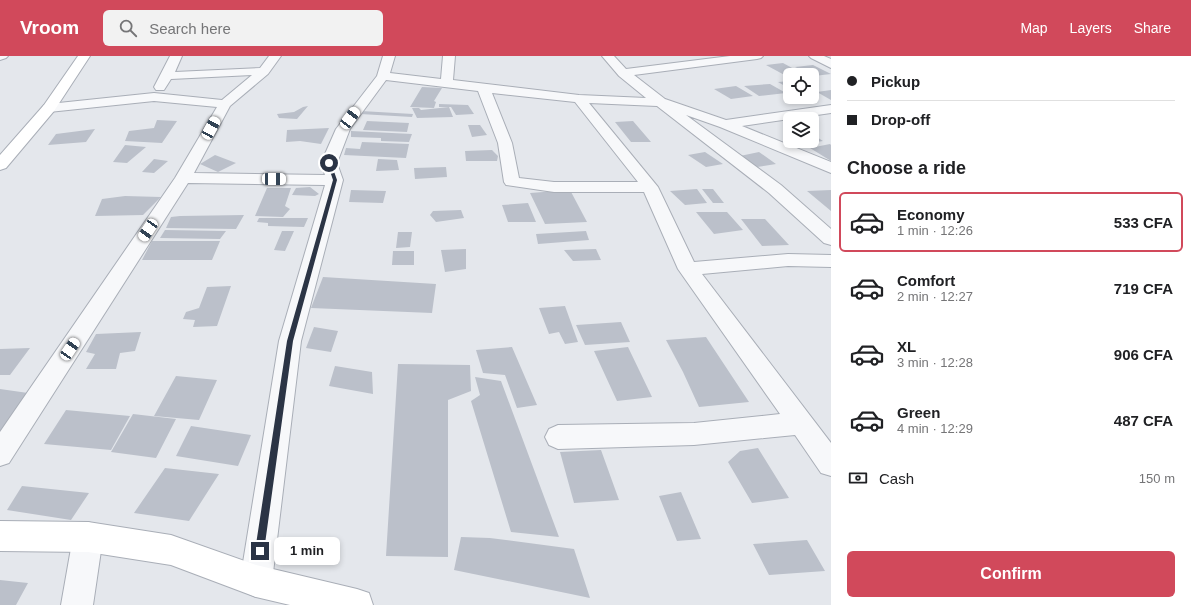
<!DOCTYPE html>
<html lang="en">
<head>
<meta charset="utf-8">
<style>
  body { margin:0; font-family:Helvetica,sans-serif; background:#f2f2f2; color:#202124; height:100vh; display:flex; flex-direction:column; font-size:15px; white-space:nowrap }
  * { box-sizing:border-box; margin:0 }
  p { font-size:13px; color:#757577 }
  .icon { flex:none; width:22px; height:22px; fill:none; stroke:currentColor; stroke-width:2; stroke-linecap:round; stroke-linejoin:round }
  .map { position:relative; flex:1; overflow:hidden }
  .details { display:flex; flex-direction:column; background:#fff; width:360px }
  .details>* { flex:none }
  .banner { display:grid; align-content:center; height:88px; padding:0 16px; background:#fff }
  .controls { position:absolute; left:783px; top:12px; display:grid; gap:8px }
  .controls a { display:grid; place-items:center; width:36px; height:36px; border-radius:6px; background:#fff; box-shadow:0 2px 6px #0003; font-size:20px }
  .end { position:absolute; width:18px; height:18px; margin:-9px; border:5px solid #2b3445; background:#fff; box-shadow:0 0 0 2px #fff }
  .from { border-radius:50% }
  .bubble { position:absolute; height:28px; border-radius:6px; background:#fff; box-shadow:0 2px 6px #0003; font-size:13px; font-weight:600; line-height:28px; text-align:center }
  .car { position:absolute; width:12px; height:24px; margin:-12px -6px; border-radius:5px; box-shadow:0 0 3px 1px #0007; background:linear-gradient(#fff 24%,#345 0 40%,#fff 0 76%,#345 0 86%,#fff 0) }
  .banner b { display:flex; align-items:center; gap:14px; height:38px; font-size:15px }
  .banner b+b { border-top:1px solid #e0e0e0 }
  .banner i { width:10px; height:10px; background:#202124 }
  ul { padding:0; list-style:none }
  li { display:flex; align-items:center; gap:12px; height:60px; margin:0 8px 6px; padding:0 8px; border:2px solid transparent; border-radius:6px }
  li div { flex:1 }
  li b { display:block; font-size:15px }
  li em { font-style:normal; font-weight:600 }
  li.on { border-color:#d1495b }
  li>.icon { width:36px; height:36px; stroke-width:1.5 }
  h2 { padding:0 16px; font-size:18px; line-height:48px }
  .pay { display:flex; align-items:center; gap:10px; height:44px; padding:0 16px; font-size:15px }
  .pay p { margin-inline-start:auto }
  .button { display:flex; gap:8px; margin-top:auto; padding:8px 16px }
  .button a { flex:1; height:46px; border-radius:6px; background:#d1495b; color:#fff; font-size:16px; font-weight:600; line-height:46px; text-align:center }
  header { display:flex; align-items:center; gap:24px; box-sizing:border-box; height:56px; padding:0 20px; background:#d1495b; color:#fff }
  header strong { font-size:19px }
  nav { display:flex; gap:22px; margin-inline-start:auto; font-size:14px }
  .search { width:280px; height:36px; background:#f2f2f2; display:flex; align-items:center; gap:10px; box-sizing:border-box; padding:0 14px; border-radius:6px; color:#757577; font-size:15px }
  main { display:flex; flex:1; min-height:0 }
  .map>svg:first-child { display:block }
  .building { fill:#bbc0ca }
  .lines { fill:none; stroke-linecap:round; stroke-linejoin:round }
  .street-casing { stroke:#a9aeb7; stroke-width:2 }
  .secondary-casing { stroke:#a9aeb7; stroke-width:2 }
  .street { fill:#f7f8fa; fill-rule:evenodd }
  .secondary { fill:#fff; fill-rule:evenodd }
  .route { fill:#2b3445 }
</style>
</head>
<body>
<header>
<strong>Vroom</strong>
<div class="search"><svg class="icon" aria-label="search" viewBox="0 0 24 24"><circle cx="10" cy="10" r="6"/><path d="M15 15l6 6"/></svg>Search here</div>
<nav><a>Map</a><a>Layers</a><a>Share</a></nav>
</header>
<main>
<div class="map">
<svg width="831" height="549" viewBox="0 0 831 549">
  <rect width="100%" height="100%" fill="#e4e7ec"/>
  <path class="building" d="M783,7L805,19H790V22L766,9Z
    M813,9L831,18L814,20L795,11Z
    M790,25V33L778,26Z
    M770,28L786,37L759,40L744,30Z
    M736,30L753,40L731,43L714,33Z
    M422,31L442,32L434,45L436,46L434,52L410,51Z
    M831,34V44L817,36Z
    M439,48L468,49L474,58L456,59L451,51H439Z
    M308,50L297,63L279,62L277,58L294,56L303,51Z
    M449,51L453,61L417,62L412,52H419L421,54Z
    M361,55L413,58L412,61L360,58Z
    M157,64L177,65L162,87L125,85L129,75L154,72Z
    M367,65L409,67L407,76L363,74Z
    M633,65L651,86H631L615,66Z
    M468,69H480L487,79L472,81Z
    M329,72L321,88L300,85L286,86L287,74Z
    M95,73L86,86L48,89L56,78Z
    M351,75L412,78L409,86L381,85V82L351,81Z
    M812,78L823,85L803,88L798,85H812Z
    M362,86L409,88L406,102L344,99L346,92L360,93Z
    M830,88L831,89V105L810,92Z
    M125,89L146,91L127,107L113,106Z
    M492,94L498,100L497,105H466L465,95Z
    M705,96L723,108L706,111L688,99Z
    M759,96L776,108L757,111L740,100Z
    M215,99L236,107L218,116L200,108Z
    M154,103L168,105L154,117L142,116Z
    M378,103L397,104L399,114L376,115Z
    M446,111L447,121L415,123L414,112Z
    M310,131L319,138L315,140L292,139L296,132Z
    M267,132H291L285,150L290,153L283,161L255,160Z
    M697,133L707,147L685,149L670,135Z
    M702,133H713L724,147H713Z
    M351,134L386,135L383,147L349,146Z
    M570,134L587,166L545,168L530,137Z
    M831,134V155L807,135Z
    M125,140L161,141L143,159L95,160L102,143Z
    M528,147L536,166H508L502,149Z
    M461,154L464,162L436,166L430,159L433,155Z
    M696,156H727L743,174L714,178Z
    M244,159L236,173L166,172L171,161L180,160Z
    M259,162H308L304,171L268,170V167L257,166Z
    M741,163H765L789,189L762,190Z
    M165,174L226,175L220,183L160,182Z
    M282,175H294L285,195L274,194Z
    M586,175L589,184L538,188L536,178Z
    M398,176H412L410,191L396,192Z
    M152,185H220L212,204H142Z
    M466,193V213L445,216L441,194Z
    M596,193L601,204L573,205L564,194Z
    M393,195H414V209H392Z
    M323,221L436,228L432,257L311,252Z
    M231,230L217,270L193,271L195,264L183,263L186,256L199,252L207,231Z
    M565,250L578,286L565,288L559,276L549,278L539,252Z
    M621,266L630,286L585,289L576,269Z
    M314,271L338,275L331,296L306,292Z
    M141,276L135,295L120,297L116,313H86L95,298L86,296L96,278Z
    M706,281L749,346L699,351L683,316L666,284Z
    M512,291L537,349L517,352L505,319L483,317L476,294Z
    M628,291L652,341L617,345L594,295Z
    M30,292L10,319H0V293Z
    M398,308L470,309L471,335L448,344V501L386,500Z
    M335,310L372,316L373,338L329,330Z
    M176,320L217,324L199,364L154,360Z
    M475,321L501,325L559,481L511,476L471,345L480,339Z
    M0,333L28,337L0,379Z
    M66,354L130,360L111,394L44,388Z
    M133,358L176,363L156,402L111,396Z
    M191,370L251,379L238,410L176,400Z
    M758,392L789,442L752,447L728,406L740,395Z
    M601,394L619,444L574,447L560,396Z
    M165,412L219,418L189,465L134,457Z
    M22,430L89,437L71,464L7,454Z
    M681,436L701,483L677,485L659,440Z
    M461,481L490,482L574,493L590,542L454,514Z
    M807,484L825,515L769,519L753,488Z
    M0,524L28,527L16,549H0Z"/>
  <g class="lines">
    <defs>
      <path id="street" d="M0,0H8L6,2L0,4Z
        M170,0H182L175,16L260,12L269,0H281L268,18L230,50L194,117L325,119L321,107L336,73L377,20L383,0H395L390,17L441,23L443,0H455L453,24L579,39L646,42L619,20L602,0H614L626,13L730,0H763L761,2L757,3L634,19L665,43L726,64L831,49V57L742,70L831,106V117L720,71L686,59L781,129L831,173V189L824,187L769,137L657,50L589,47L658,131L694,206L788,198L831,199V211L788,210L702,218L831,387V420L821,417L795,379L694,389L558,393L549,389L545,381L549,373L558,369L694,367L780,358L678,213L644,136H554L506,129L504,126L498,87L478,35L386,24L350,73L337,107L343,124L301,285L272,525L267,536L256,541L245,536L240,525L279,285L325,129L188,127L9,407L0,410V376L175,122L217,51L154,45L49,56L44,55L42,52L44,49L49,48L154,37L222,44L252,19L171,23L164,34H156L154,31ZM492,37L575,46L638,126H554L519,122L512,87Z
        M809,0H824L831,3V12L811,2Z
        M88,466L99,470L103,481L93,549H61L73,481L77,470Z"/>
      <path id="secondary" d="M78,0H90L54,55L6,112L0,114V99L44,49Z
        M0,465L88,466L171,479L256,509L357,533L369,537L373,549H290L256,541L171,509L88,496L0,495Z"/>
    </defs>
    <use href="#street" class="street-casing"/>
    <use href="#secondary" class="secondary-casing"/>
    <use href="#street" class="street"/>
    <use href="#secondary" class="secondary"/>
  </g>
  <path class="route" d="M327,106L331,107L337,124L293,285L264,495L263,498L260,499L257,498L255,495L287,285L333,124Z"/>
</svg>
<div class="controls">
<a><svg class="icon" aria-label="locate" viewBox="0 0 24 24"><circle cx="12" cy="12" r="6"/><path d="M12 2v4M12 18v4M2 12h4M18 12h4"/></svg></a>
<a><svg class="icon" aria-label="layers" viewBox="0 0 24 24"><path d="M12 4l9 5-9 5-9-5zM3 14l9 5 9-5"/></svg></a>
</div>
<i class="end from" style="left:329px;top:107px"></i>
<i class="end" style="left:260px;top:495px"></i>
<div class="bubble" style="left:274px;top:481px;width:66px">1 min</div>
<i class="car" style="left:350px;top:62px;rotate:37deg"></i>
<i class="car" style="left:211px;top:72px;rotate:29deg"></i>
<i class="car" style="left:274px;top:123px;rotate:91deg"></i>
<i class="car" style="left:148px;top:174px;rotate:214deg"></i>
<i class="car" style="left:70px;top:293px;rotate:34deg"></i>
</div>
<section class="details">
<div class="banner">
<b><i class="from"></i>Pickup</b>
<b><i></i>Drop-off</b>
</div>
<h2>Choose a ride</h2>
<ul>
<li class="on"><svg class="icon" aria-label="car" viewBox="0 0 24 24"><path d="M5 17H2v-5l4-1 3-4h7l3 4 3 1v5h-3M9 17h6M6 11h13"/><circle cx="7" cy="17" r="2"/><circle cx="17" cy="17" r="2"/></svg><div><b>Economy</b><p>1 min · 12:26</p></div><em>533 CFA</em></li>
<li><svg class="icon" aria-label="car" viewBox="0 0 24 24"><path d="M5 17H2v-5l4-1 3-4h7l3 4 3 1v5h-3M9 17h6M6 11h13"/><circle cx="7" cy="17" r="2"/><circle cx="17" cy="17" r="2"/></svg><div><b>Comfort</b><p>2 min · 12:27</p></div><em>719 CFA</em></li>
<li><svg class="icon" aria-label="car" viewBox="0 0 24 24"><path d="M5 17H2v-5l4-1 3-4h7l3 4 3 1v5h-3M9 17h6M6 11h13"/><circle cx="7" cy="17" r="2"/><circle cx="17" cy="17" r="2"/></svg><div><b>XL</b><p>3 min · 12:28</p></div><em>906 CFA</em></li>
<li><svg class="icon" aria-label="car" viewBox="0 0 24 24"><path d="M5 17H2v-5l4-1 3-4h7l3 4 3 1v5h-3M9 17h6M6 11h13"/><circle cx="7" cy="17" r="2"/><circle cx="17" cy="17" r="2"/></svg><div><b>Green</b><p>4 min · 12:29</p></div><em>487 CFA</em></li>
</ul>
<div class="pay"><svg class="icon" aria-label="cash" viewBox="0 0 24 24"><path d="M3 7h18v10H3z"/><circle cx="12" cy="12" r="2"/></svg>Cash<p>150 m</p></div>
<div class="button"><a>Confirm</a></div>
</section>
</main>
</body>
</html>
